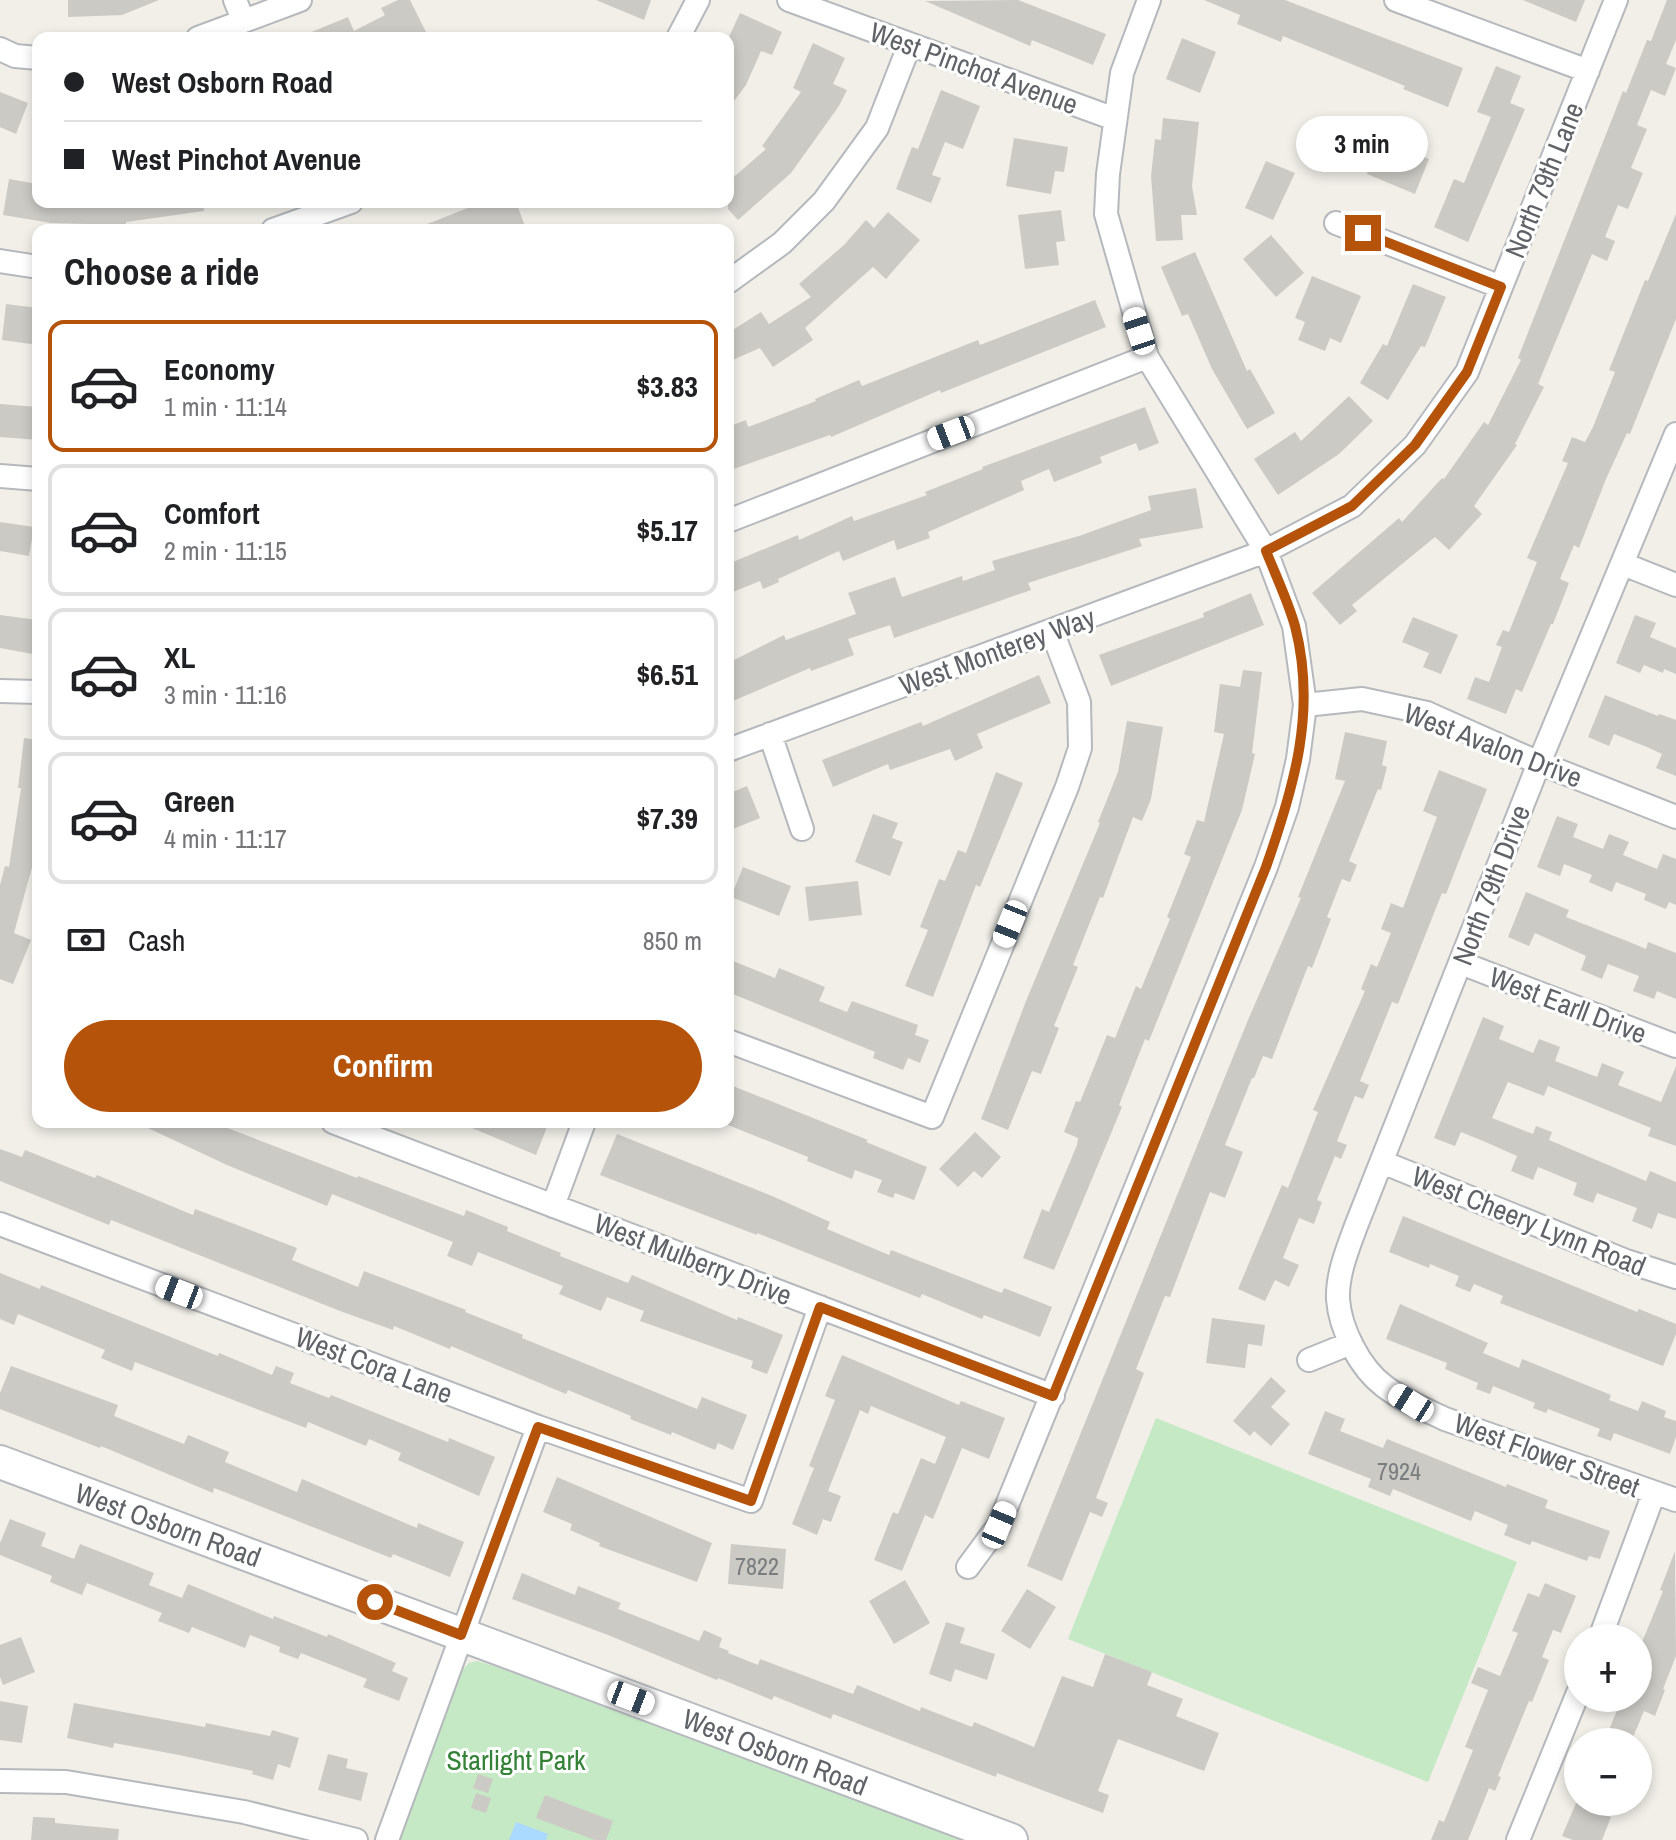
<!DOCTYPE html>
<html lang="en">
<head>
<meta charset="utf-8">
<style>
  body { margin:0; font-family:"Archivo Narrow",sans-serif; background:#f2f2f2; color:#202124; height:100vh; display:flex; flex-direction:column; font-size:30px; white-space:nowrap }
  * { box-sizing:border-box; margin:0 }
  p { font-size:26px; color:#757577 }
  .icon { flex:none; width:44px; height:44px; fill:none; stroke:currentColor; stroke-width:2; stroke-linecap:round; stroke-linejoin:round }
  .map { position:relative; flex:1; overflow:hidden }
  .details { position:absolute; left:32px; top:224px; width:702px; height:904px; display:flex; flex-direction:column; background:#fff; border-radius:16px; box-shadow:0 4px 12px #0003 }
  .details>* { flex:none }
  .top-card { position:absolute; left:32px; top:32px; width:702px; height:176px; border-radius:16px; box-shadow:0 4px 12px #0003; display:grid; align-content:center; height:176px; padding:0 32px; background:#fff }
  .buttons { position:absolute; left:1564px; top:1624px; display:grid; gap:16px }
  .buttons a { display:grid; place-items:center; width:88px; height:88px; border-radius:50%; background:#fff; box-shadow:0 4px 12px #0003; font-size:40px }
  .end { position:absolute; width:36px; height:36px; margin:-18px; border:10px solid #b45309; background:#fff; box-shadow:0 0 0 4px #fff }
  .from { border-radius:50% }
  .bubble { position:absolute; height:56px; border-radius:28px; background:#fff; box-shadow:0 4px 12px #0003; font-size:26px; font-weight:800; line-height:56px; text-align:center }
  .car { position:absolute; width:24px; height:48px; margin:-24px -12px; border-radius:10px; box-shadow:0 0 6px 2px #0007; background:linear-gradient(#fff 24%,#345 0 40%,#fff 0 76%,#345 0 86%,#fff 0) }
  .top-card b { display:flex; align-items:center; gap:28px; height:76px; font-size:30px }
  .top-card b+b { border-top:2px solid #e0e0e0 }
  .top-card i { width:20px; height:20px; background:#202124 }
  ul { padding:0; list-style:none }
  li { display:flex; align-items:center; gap:24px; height:132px; margin:0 16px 12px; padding:0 16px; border:4px solid #e0e0e0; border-radius:16px }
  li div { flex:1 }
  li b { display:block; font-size:30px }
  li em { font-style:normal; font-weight:800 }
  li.on { border-color:#b45309 }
  li>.icon { width:72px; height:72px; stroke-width:1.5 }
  h2 { padding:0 32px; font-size:36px; line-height:96px }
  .pay { display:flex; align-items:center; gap:20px; height:88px; padding:0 32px; font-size:30px }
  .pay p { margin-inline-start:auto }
  .primary-button { display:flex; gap:16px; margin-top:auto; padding:16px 32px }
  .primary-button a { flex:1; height:92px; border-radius:48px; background:#b45309; color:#fff; font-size:32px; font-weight:800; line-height:92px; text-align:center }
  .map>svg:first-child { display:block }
  .green { fill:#c5e8c5 }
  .water { fill:#aadaff }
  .building { fill:#cccac5 }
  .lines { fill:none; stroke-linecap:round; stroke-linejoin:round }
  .street-casing { stroke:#b5b8bc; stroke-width:26 }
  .secondary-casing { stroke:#b6babf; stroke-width:36 }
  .street { stroke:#fff; stroke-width:22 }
  .secondary { stroke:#fff; stroke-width:32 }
  .route { stroke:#b45309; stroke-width:10 }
  .labels { text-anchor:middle; stroke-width:6; stroke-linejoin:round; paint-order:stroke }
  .number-label { font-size:24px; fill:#7a7d7f }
  .street-label { font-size:28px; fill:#5f6368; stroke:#fff }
  .park-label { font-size:28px; fill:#348238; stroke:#fff }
</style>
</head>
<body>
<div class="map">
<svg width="1676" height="1840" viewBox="0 0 1676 1840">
  <rect width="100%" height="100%" fill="#f1efe8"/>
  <path class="green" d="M1156,1418L1517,1562L1428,1782L1068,1639Z
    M477,1661L494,1666L963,1840H400L463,1669L469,1663Z"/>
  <path class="water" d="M516,1822L548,1834L546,1840H509Z"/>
  <path class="building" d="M68,0H159L122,15L68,17Z
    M398,0H410L429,38H297L348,17L354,31L385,15L381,8Z
    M596,0H651L644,20Z
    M1018,0L1106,34L1093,65L1032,40L1030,46L925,1Z
    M1204,0H1285L1463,68L1448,107L1403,89L1405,86L1283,36L1281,42L1237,24L1240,15Z
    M1523,0H1585L1576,22Z
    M1667,0H1676V40L1666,64L1676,68L1665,96L1651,90L1637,125L1647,129L1631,168L1643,173L1628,209L1618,205L1605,237L1615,241L1607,261L1592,254L1538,384L1544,387L1515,444L1517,445L1474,506L1482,514L1449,550L1435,537L1352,605L1357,611L1340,625L1312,593L1399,518L1402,522L1442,478L1444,479L1484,422L1488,425L1521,360L1518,358L1623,91L1626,93L1647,40L1651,41Z
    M740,13L782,32L772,55L761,51L746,85L728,109V39Z
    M1182,38L1216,52L1200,93L1166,79Z
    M813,43L845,58L833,84L847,90L839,106L791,173L738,220L728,209V182L766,149L762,146L801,92L793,88Z
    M1496,66L1521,76L1510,103L1525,109L1468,242L1434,227L1454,179L1464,183L1491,117L1477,112Z
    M941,90L980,106L963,149L945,142L932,175L941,178L931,203L896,189L912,147L918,149Z
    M0,92L28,103L16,134L0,127Z
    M1163,118L1199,122L1192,186L1197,215H1181L1183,240L1156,241L1151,176L1155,139L1161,140Z
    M1359,127L1362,158L1305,161L1303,130Z
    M1014,138L1068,147L1064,172L1055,171L1051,194L1006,186Z
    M1381,140L1429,159L1415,194L1367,174Z
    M1266,161L1295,173L1273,220L1245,208Z
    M9,179L38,184V202H203L204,211L126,222V225L51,223L3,215Z
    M483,202H516L525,226L514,230H412Z
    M1061,210L1065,241L1056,242L1059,265L1025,269L1018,215Z
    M888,212L920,240L886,279L873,267L805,328L813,340L773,367L760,348L728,362V333L761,312L769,324L811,297L799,284L844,245L866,220L874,228Z
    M1676,214V319L1630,434L1627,433L1606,479L1579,548L1574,545L1560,579L1569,583L1553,624H1551L1522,692L1516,689L1506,714L1467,699L1475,677L1489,682L1502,647L1496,645L1503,630L1509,632L1537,562L1527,558L1568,463L1562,461L1572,437L1585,442L1593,427L1615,372L1609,370L1645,280L1648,281Z
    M1271,235L1304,273L1276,297L1243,259Z
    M1195,252L1247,371L1250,369L1275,413L1247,429L1212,369L1188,314L1182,316L1161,267Z
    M1312,276L1361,296L1341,343L1330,338L1325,351L1298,340L1305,322L1295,318Z
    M1413,284L1446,297L1425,347L1421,346L1388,400L1360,383L1383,344L1387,346Z
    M1095,300L1106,327L941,393L940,390L831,437L830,435L728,471V427L746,420L748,427L816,401L815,399L859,380L862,386L978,340L980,345Z
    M6,304L38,308V345L2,340Z
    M1349,396L1373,421L1339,454L1278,495L1254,459L1295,432L1301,441Z
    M0,404L38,407V440L0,437Z
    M1145,407L1159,443L1139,451L1136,443L1100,457L1102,463L1054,482L1049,469L1021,481L1024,490L928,532L930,538L897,550L894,540L843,561L839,551L778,579L779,582L763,589L760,581L728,594V564L798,535L799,540L852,516L854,521L927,495L925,492L983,469L982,467Z
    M1196,488L1203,528L1139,539L1142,546L1028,583L1031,590L894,638L890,625L848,639L854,655L811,671L810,668L728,703V663L784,635L786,640L856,614L848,593L895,577L902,597L962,576L963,581L995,570L992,561L1079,536L1151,510L1148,496Z
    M0,522L34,527L29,556L0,551Z
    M1251,593L1264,625L1111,686L1099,655L1204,617L1203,613Z
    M0,615L38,620V655L0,648Z
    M1635,615L1656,623L1650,637L1676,648V674L1664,669L1663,673L1644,665L1640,673L1616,663Z
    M1413,617L1458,635L1441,674L1423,667L1429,653L1402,642Z
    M1243,670L1262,672L1252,753L1255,754L1242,810L1149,1041L1145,1039L1119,1105L1122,1107L1054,1270L1023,1258L1042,1209L1049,1212L1077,1145L1078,1138L1064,1132L1076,1101L1080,1102L1107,1035L1115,1038L1136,986L1141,989L1170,919L1167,917L1191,857L1184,854L1197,820L1204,822L1224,734L1214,732L1220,684L1240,687Z
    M1039,675L1051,703L977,734L983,748L955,761L950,749L890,770L888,764L833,787L822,760L921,722L923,726Z
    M1605,695L1658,716L1659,714L1676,720V776L1656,768L1662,754L1647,747L1614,734L1609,746L1588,737Z
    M1127,721L1163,727L1151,799L1142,821L1133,817L1103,898L1100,897L1073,965L1078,967L1054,1026L1059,1028L1041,1074L1032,1071L1008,1130L981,1119L1026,1001L1100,823L1098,822L1118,772Z
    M1345,732L1387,741L1382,765L1387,767L1381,790L1378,789L1349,861L1357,865L1350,882L1342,879L1327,917L1331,919L1312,968L1308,966L1272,1059L1263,1056L1254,1078H1252L1225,1145L1243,1152L1225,1198L1210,1192L1170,1297L1165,1296L1136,1369L1144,1373L1096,1498L1108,1503L1102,1517L1090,1512L1062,1581L1027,1566L1248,1020L1301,898L1298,897L1345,781L1335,779Z
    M24,738L38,740V860H34L14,933L31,940L13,984L0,979V885L5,866L9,867L21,788H18Z
    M1439,770L1487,789L1446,894L1442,893L1398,1004L1392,1002L1360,1081L1369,1085L1363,1099L1355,1096L1337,1141L1347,1145L1341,1159L1335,1156L1317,1200L1322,1202L1314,1224L1299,1218L1283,1258L1299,1265L1289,1287L1275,1280L1265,1301L1238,1289L1282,1185L1288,1188L1318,1112L1313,1110L1365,991L1361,989L1371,964L1377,967L1391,933L1381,929L1391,903L1403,908L1413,881L1437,817L1423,811Z
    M996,772L1023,783L980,887L976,885L933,997L905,986L928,930L920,927L939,879L945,881L958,850L966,853Z
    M747,786L760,818L728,831V794Z
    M873,814L898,823L892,838L903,842L890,876L855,862Z
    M1557,816L1578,824L1573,837L1603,849L1609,834L1629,842L1623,855L1657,869L1663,854L1676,859V905L1669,902L1666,909L1644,900L1646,894L1616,882L1612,892L1589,882L1592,875L1564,864L1560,876L1537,867Z
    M743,867L791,886L779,916L731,897Z
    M858,881L862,915L809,921L805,887Z
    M1526,892L1569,910L1566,917L1632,943L1646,949L1648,942L1676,953V999L1657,991L1654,999L1633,991L1639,976L1608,964L1602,979L1581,970L1586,956L1535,933L1529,946L1508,937Z
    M728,959L775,978L779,968L825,987L819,1001L847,1012L852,1001L918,1025L915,1035L929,1040L920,1063L908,1058L903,1070L873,1058L875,1052L728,992Z
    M1483,1017L1504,1026L1499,1039L1533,1053L1539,1039L1560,1047L1555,1061L1597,1077L1602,1063L1624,1072L1618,1085L1661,1102L1676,1066V1146L1648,1136L1651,1128L1548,1086L1544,1096L1508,1082L1492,1118L1533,1134L1536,1126L1552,1132L1549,1140L1646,1181L1650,1171L1676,1182V1219L1658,1213L1652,1229L1632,1221L1637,1208L1597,1193L1593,1203L1573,1195L1577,1183L1538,1167L1533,1180L1511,1171L1517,1156L1488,1143L1461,1132L1455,1146L1434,1138Z
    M728,1084L868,1140L866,1142L927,1167L914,1200L895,1193L893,1198L877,1192L882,1180L855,1170L852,1179L807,1161L808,1157L728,1125Z
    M135,1122H212L357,1178L358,1176L464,1216L466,1210L508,1227L507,1231L561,1253L560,1256L628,1283L632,1275L737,1320L738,1317L783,1335L767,1374L751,1368L753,1361L640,1321L644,1311L607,1297L601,1311L559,1294L563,1286L478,1252L472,1266L447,1256L453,1242L332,1194L327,1206L227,1165Z
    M458,1122H549L536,1155Z
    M975,1132L1001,1157L982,1178L974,1171L958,1187L939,1169Z
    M617,1134L772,1196L830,1222L827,1229L889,1255L891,1250L1002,1293L1004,1288L1052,1307L1040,1337L984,1315L982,1319L922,1294L920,1298L757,1233V1235L600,1175Z
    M0,1149L22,1157L25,1150L95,1178L97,1175L193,1215L195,1209L253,1231L297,1248L292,1260L358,1287L364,1271L466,1310L465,1312L523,1335L522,1338L697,1409L702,1397L747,1415L733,1450L718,1443L715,1450L672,1432L671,1435L630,1419L631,1416L568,1390L566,1394L451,1346L450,1349L394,1326L393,1330L340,1311L111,1220L109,1225L0,1181Z
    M1403,1216L1637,1312L1639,1309L1676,1324V1334L1663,1366L1500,1303L1503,1296L1474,1284L1470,1292L1455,1286L1459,1276L1430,1264L1429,1268L1389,1252Z
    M0,1273L40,1289L41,1285L218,1356L219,1353L272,1375L276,1366L294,1373L290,1383L329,1398L331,1395L448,1442L449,1438L495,1457L479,1496L398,1460L401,1453L369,1439L366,1446L308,1422L306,1428L135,1362L132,1371L101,1358L105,1350L18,1314L14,1325L0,1319Z
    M1400,1304L1488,1343L1483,1353L1519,1368L1522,1359L1611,1395L1609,1400L1638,1411L1642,1401L1666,1411L1664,1417L1676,1421V1437L1670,1454L1614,1433L1611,1441L1597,1436L1600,1429L1548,1409L1546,1413L1533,1408L1535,1403L1493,1386L1490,1394L1476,1389L1478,1383L1445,1369L1447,1363L1386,1339Z
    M1212,1318L1265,1325L1262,1346L1248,1344L1245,1368L1206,1363Z
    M842,1355L959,1405L961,1401L1005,1418L989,1459L962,1448L933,1519L925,1515L902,1571L874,1560L893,1512L898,1514L921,1458L935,1464L946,1437L871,1406L868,1414L860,1410L828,1491L841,1496L831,1522L823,1519L817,1535L792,1524L814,1468L809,1466L835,1400L825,1396Z
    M11,1366L118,1405L114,1416L184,1444L188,1435L229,1452L225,1462L297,1492L302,1479L417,1528L418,1523L464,1542L450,1577L393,1554L391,1558L214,1488L213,1493L101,1446L100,1448L0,1409V1393Z
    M1271,1377L1286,1391L1271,1407L1290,1424L1271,1446L1254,1431L1250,1436L1233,1421Z
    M1325,1411L1345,1419L1340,1431L1383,1448L1387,1439L1506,1487L1507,1484L1548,1500L1545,1508L1610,1531L1600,1559L1589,1556L1587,1561L1532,1541L1530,1545L1504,1535L1508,1525L1475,1511L1471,1521L1393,1489L1390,1496L1368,1487L1371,1479L1308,1454Z
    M557,1477L712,1543L697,1582L599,1546L600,1543L570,1530L572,1524L543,1512Z
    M10,1519L46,1533L41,1546L74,1559L80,1544L154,1573L149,1585L182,1598L188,1584L273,1619L274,1616L327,1637L328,1634L396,1663L392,1671L408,1678L399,1701L363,1687L367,1679L301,1653L298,1659L279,1652L280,1647L250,1635L245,1648L192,1627L189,1633L158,1621L162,1613L87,1583L82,1595L50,1582L52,1576L0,1555V1543Z
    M731,1544L786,1549L783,1589L728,1584Z
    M1675,1551L1676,1656L1663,1689L1665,1690L1655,1716L1644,1711L1631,1742H1604L1622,1698H1638V1652L1663,1591L1660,1590Z
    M522,1573L575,1595L578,1586L621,1603L618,1609L699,1641L704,1630L722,1638L719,1647L729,1651L728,1653L758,1665L760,1659L853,1694L857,1685L920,1711L921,1707L972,1727L974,1722L1034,1747L1062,1676L1093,1687L1105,1654L1152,1672L1147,1685L1183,1699L1176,1716L1219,1733L1204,1771L1118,1739L1098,1791L1109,1795L1103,1813L997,1773L996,1777L833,1714L831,1719L774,1696L772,1700L718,1678L717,1680L608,1635L512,1599Z
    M905,1580L930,1623L894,1644L869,1601Z
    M1545,1583L1576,1596L1561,1633L1553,1630L1542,1657L1549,1660L1532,1702L1529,1701L1498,1776L1501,1777L1495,1791L1489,1788L1468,1840H1431L1439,1820L1444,1822L1473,1750L1465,1747L1488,1690L1471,1683L1478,1667L1500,1676L1518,1633L1512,1631L1528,1593L1539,1597Z
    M1027,1589L1056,1607L1030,1649L1001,1631Z
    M946,1622L965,1628L960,1643L995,1654L987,1680L955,1669L951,1682L929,1674Z
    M21,1637L35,1672L3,1685L0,1677V1645Z
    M0,1701L28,1706L22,1743L0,1740Z
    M74,1703L205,1727L206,1723L270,1736L272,1730L299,1738L290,1768L278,1764L273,1780L252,1774L253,1771L174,1754L114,1743L113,1748L67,1738Z
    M328,1754L348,1759L346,1768L368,1773L361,1801L318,1790Z
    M478,1774L493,1779L488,1793L473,1788Z
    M476,1793L491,1798L486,1813L471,1808Z
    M545,1795L613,1821L606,1840H595L536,1818Z
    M1576,1803L1611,1817L1602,1840H1573L1562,1836Z
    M33,1817L55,1818V1823L119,1829L118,1840H31Z"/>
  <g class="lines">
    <defs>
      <path id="street" d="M235,0L243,20
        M789,0L1115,119
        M1396,0L1588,71
        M198,38L300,0
        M678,38L698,0
        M0,49L15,56L38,58
        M1336,223L1501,287
        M273,230L351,202
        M0,261L38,267
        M728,282L782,243L824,201L877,128L909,46
        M1676,434L1539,763L1356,1226C1348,1248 1337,1274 1338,1299C1340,1329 1360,1368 1384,1386C1402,1400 1424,1409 1445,1419L1676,1500
        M0,476L38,479
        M728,521L1147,357
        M1623,564L1676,585
        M0,691L38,692
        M1305,705L1362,699L1427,713L1539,763L1676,817
        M770,734L802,829
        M728,750L1266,551L1352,506L1415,445L1467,372L1616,0
        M1461,963L1676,1046
        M728,1041L932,1117L1067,787L1080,748L1079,702L1052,631
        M333,1122L1053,1396
        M1382,1162L1626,1261L1676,1277
        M553,1206L584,1122
        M0,1224L538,1427L751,1501L820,1307
        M1309,1360L1351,1343
        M968,1567L999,1525L1266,867L1287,807L1298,759L1305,705L1294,626L1266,551L1147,357L1106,214L1108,174L1122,73L1149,0
        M1600,1638L1654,1493
        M0,1781L66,1782L244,1812L356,1840
        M387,1840L538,1427
        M1518,1840L1578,1693"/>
      <path id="secondary" d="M0,1462L1011,1840"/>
    </defs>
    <use href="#street" class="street-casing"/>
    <use href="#secondary" class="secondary-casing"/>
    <use href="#street" class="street"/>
    <use href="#secondary" class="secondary"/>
  </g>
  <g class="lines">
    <path class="route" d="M375,1602L461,1635L538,1427L751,1501L820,1307L1053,1396L1266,867C1294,787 1317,711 1295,626C1288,601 1276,576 1266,551L1352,506L1415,445L1467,372L1501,287L1363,233"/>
  </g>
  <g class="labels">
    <g class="number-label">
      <text x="1399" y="1480">7924</text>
      <text x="757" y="1575">7822</text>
    </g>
    <g class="street-label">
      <text transform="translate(974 68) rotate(20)" y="10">West Pinchot Avenue</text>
      <text transform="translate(1544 180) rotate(-68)" y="10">North 79th Lane</text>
      <text transform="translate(997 651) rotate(-20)" y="10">West Monterey Way</text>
      <text transform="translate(1493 745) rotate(21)" y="10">West Avalon Drive</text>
      <text transform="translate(1491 885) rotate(-69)" y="10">North 79th Drive</text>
      <text transform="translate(1568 1005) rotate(21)" y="10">West Earll Drive</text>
      <text transform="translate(1529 1221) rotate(22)" y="10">West Cheery Lynn Road</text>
      <text transform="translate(693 1259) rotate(21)" y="10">West Mulberry Drive</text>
      <text transform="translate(374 1365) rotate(21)" y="10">West Cora Lane</text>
      <text transform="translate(1547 1455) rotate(20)" y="10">West Flower Street</text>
      <text transform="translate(168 1525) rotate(20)" y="10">West Osborn Road</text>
      <text transform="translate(775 1752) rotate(21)" y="10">West Osborn Road</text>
    </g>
    <g class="park-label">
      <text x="516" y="1770">Starlight Park</text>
    </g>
  </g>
</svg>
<div class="buttons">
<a>+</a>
<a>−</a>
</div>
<i class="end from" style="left:375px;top:1602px"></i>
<i class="end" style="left:1363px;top:233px"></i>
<div class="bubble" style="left:1296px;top:116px;width:132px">3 min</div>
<i class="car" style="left:1139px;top:331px;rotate:342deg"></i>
<i class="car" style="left:951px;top:433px;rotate:249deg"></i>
<i class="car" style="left:1010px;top:924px;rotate:202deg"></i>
<i class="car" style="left:179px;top:1292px;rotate:291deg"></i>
<i class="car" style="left:1411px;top:1403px;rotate:302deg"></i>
<i class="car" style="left:999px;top:1525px;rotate:23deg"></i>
<i class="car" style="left:631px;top:1698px;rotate:111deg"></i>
<div class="top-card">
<b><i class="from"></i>West Osborn Road</b>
<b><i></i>West Pinchot Avenue</b>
</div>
<section class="details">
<h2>Choose a ride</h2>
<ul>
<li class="on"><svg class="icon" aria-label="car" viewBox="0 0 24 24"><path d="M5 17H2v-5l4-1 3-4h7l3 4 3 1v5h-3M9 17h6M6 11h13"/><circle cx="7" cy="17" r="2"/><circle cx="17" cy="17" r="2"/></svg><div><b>Economy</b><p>1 min · 11:14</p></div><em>$3.83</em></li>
<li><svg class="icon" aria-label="car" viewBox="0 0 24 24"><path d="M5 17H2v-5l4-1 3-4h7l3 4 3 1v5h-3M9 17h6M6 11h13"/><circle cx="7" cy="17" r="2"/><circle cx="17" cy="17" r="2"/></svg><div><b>Comfort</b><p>2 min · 11:15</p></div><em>$5.17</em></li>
<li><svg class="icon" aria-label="car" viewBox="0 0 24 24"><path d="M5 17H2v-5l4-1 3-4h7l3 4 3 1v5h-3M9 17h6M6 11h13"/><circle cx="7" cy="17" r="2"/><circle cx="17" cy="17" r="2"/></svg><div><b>XL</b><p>3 min · 11:16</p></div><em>$6.51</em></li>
<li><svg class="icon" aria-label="car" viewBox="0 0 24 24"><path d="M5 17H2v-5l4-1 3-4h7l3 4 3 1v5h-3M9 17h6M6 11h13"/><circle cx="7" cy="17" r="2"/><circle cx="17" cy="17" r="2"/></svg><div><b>Green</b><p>4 min · 11:17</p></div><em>$7.39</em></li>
</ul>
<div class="pay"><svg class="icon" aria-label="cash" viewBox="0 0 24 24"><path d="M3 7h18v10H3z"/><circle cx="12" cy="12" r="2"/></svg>Cash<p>850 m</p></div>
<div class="primary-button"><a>Confirm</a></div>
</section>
</div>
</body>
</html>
